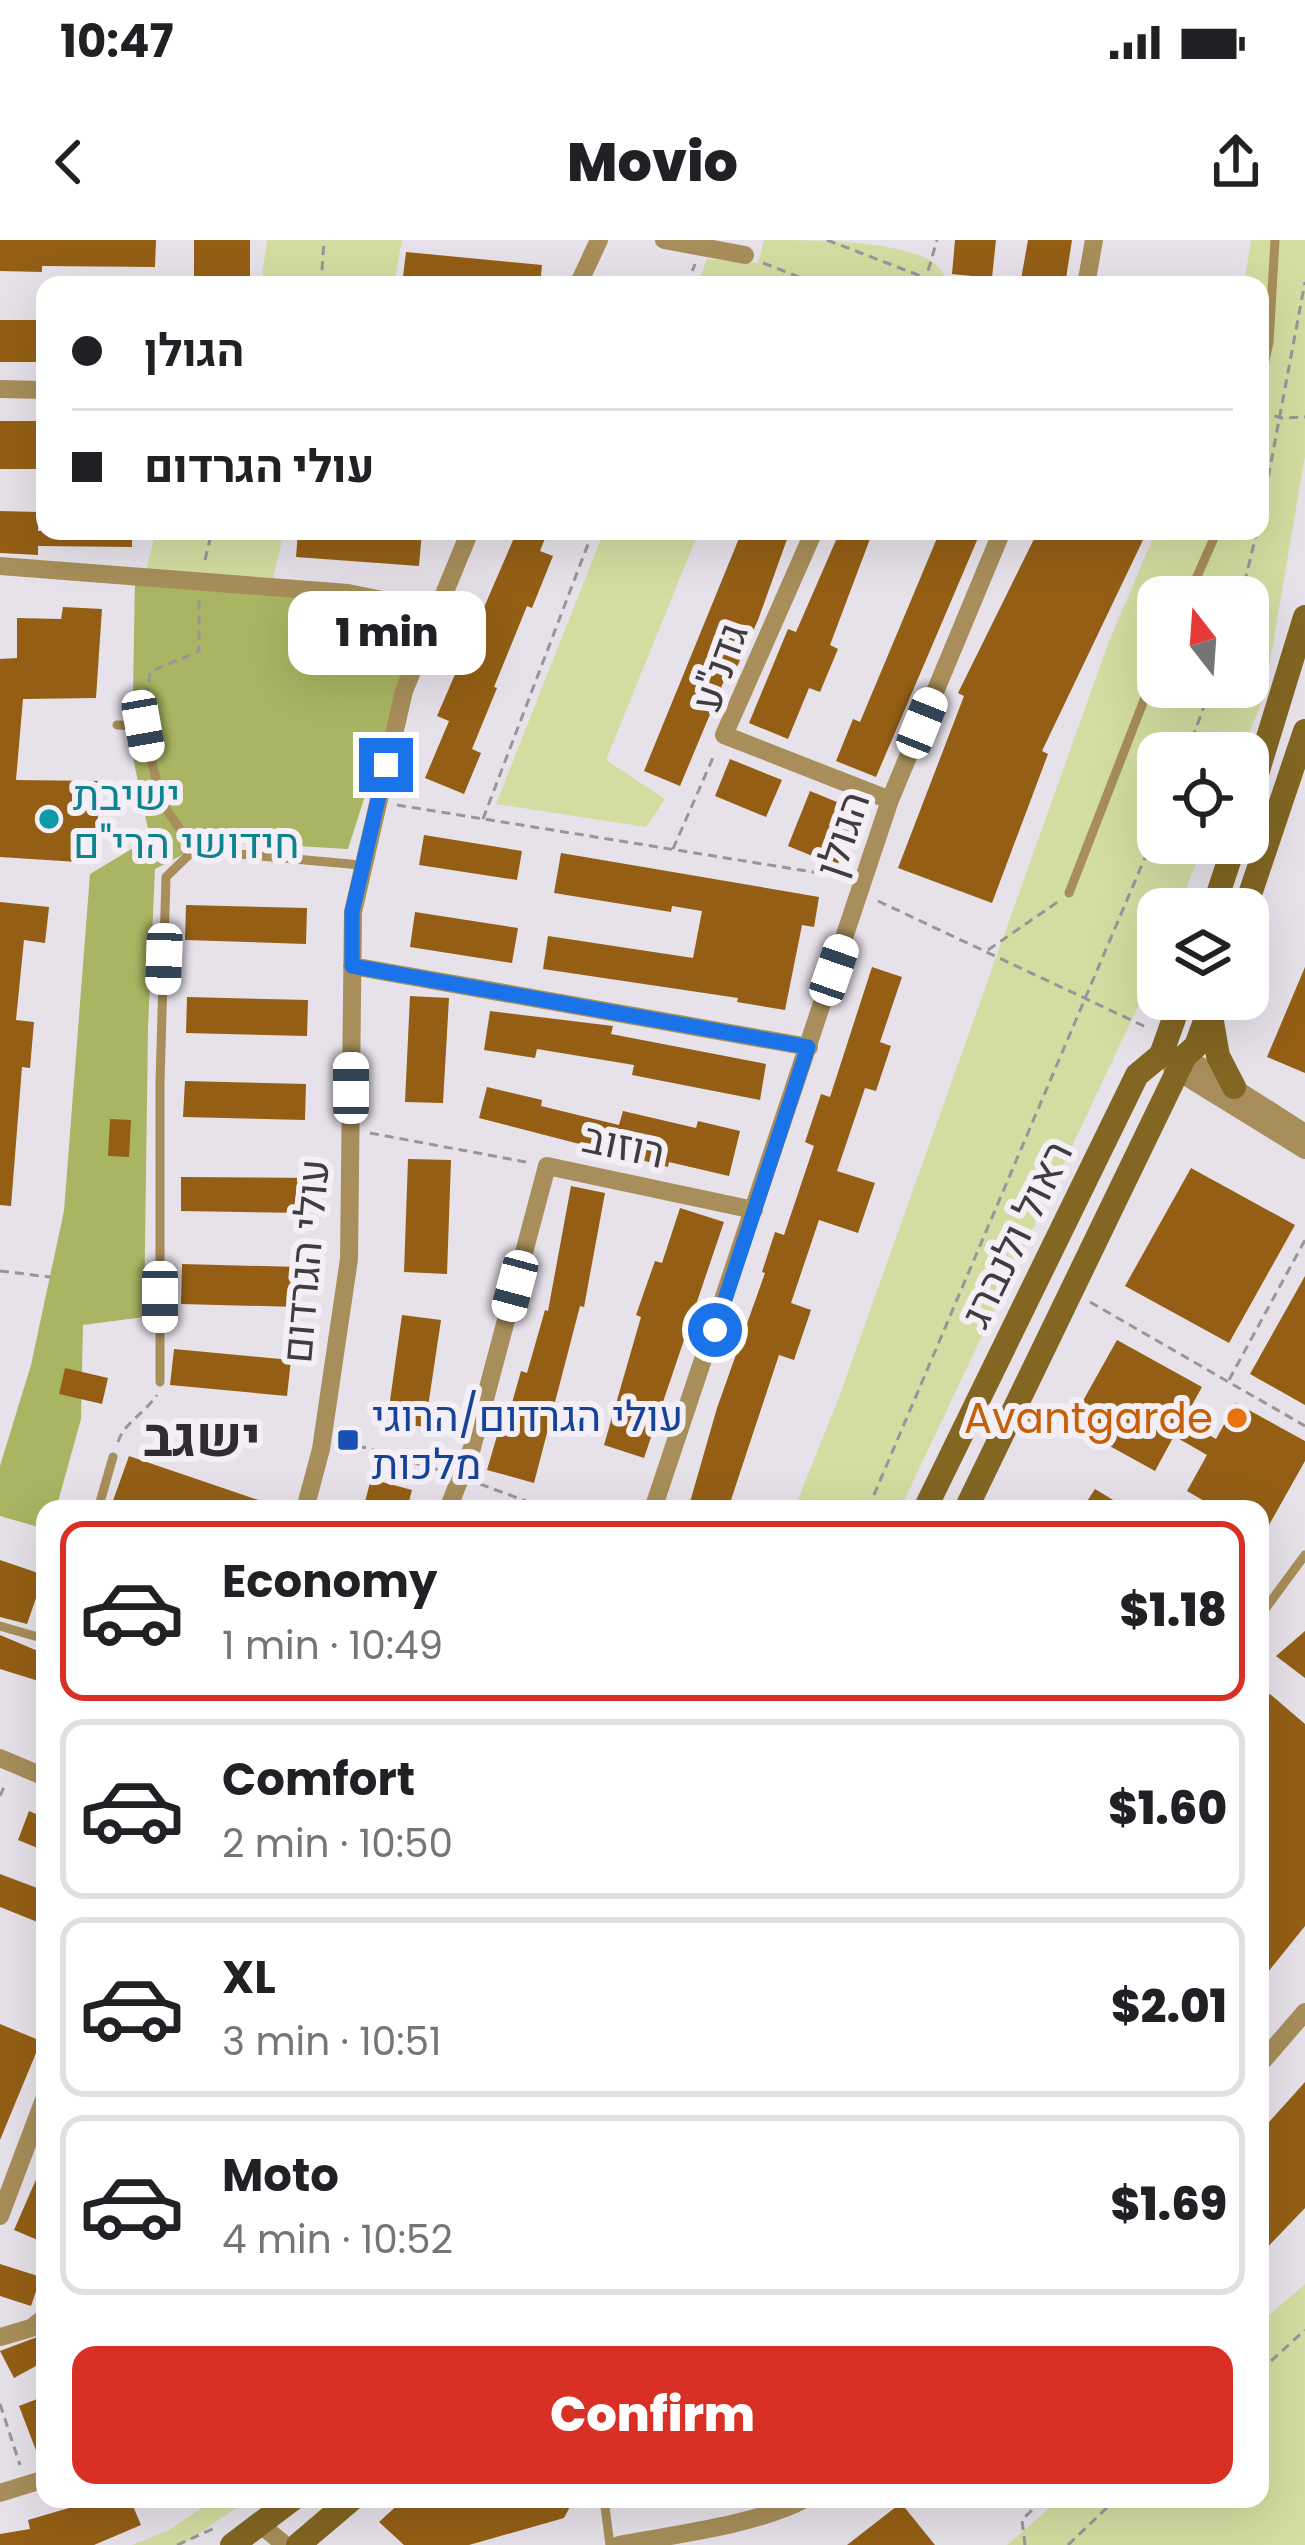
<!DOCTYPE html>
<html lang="en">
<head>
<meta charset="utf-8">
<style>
  body { margin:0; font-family:Poppins,Heebo,sans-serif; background:#f2f2f2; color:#202124; height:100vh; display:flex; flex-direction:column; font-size:45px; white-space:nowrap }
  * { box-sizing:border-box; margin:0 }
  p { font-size:39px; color:#757577 }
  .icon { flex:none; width:66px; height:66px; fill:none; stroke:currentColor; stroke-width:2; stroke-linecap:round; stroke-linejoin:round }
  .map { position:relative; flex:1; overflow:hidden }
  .details { position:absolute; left:36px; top:1260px; width:1233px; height:1008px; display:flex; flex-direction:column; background:#fff; border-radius:24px; box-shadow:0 12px 48px #0002 }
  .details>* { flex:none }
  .guide { position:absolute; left:36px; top:36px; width:1233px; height:264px; border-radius:24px; box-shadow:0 12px 48px #0002; display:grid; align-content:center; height:264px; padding:0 36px; background:#fff }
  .needle { width:78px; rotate:343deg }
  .buttons { position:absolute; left:1137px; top:336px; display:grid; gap:24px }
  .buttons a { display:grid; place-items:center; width:132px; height:132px; border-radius:24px; background:#fff; box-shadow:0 12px 48px #0002; font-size:60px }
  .end { position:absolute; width:54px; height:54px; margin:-27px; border:15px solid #1a73e8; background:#fff; box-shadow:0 0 0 6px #fff }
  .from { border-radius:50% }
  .bubble { position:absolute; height:84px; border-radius:24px; background:#fff; box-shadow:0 12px 48px #0002; font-size:39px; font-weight:800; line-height:84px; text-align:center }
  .car { position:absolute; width:36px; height:72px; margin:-36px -18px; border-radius:15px; box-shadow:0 0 9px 3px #0007; background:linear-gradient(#fff 24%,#345 0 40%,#fff 0 76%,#345 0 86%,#fff 0) }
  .guide b { display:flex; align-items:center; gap:42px; height:114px; font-size:45px }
  .guide b+b { border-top:3px solid #e0e0e0 }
  .guide i { width:30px; height:30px; background:#202124 }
  ul { padding:21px 0 0; list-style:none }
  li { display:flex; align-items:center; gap:36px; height:180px; margin:0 24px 18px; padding:0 12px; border:6px solid #e0e0e0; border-radius:24px }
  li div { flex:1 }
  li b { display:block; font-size:45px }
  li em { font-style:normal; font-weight:800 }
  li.current { border-color:#d93025 }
  li>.icon { width:108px; height:108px; stroke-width:1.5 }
  .button { display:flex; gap:24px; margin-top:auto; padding:24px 36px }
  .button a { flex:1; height:138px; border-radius:24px; background:#d93025; color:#fff; font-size:48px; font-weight:800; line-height:138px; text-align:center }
  .status { display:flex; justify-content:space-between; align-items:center; height:84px; padding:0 60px; background:#fff; direction:ltr }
  .status svg { height:33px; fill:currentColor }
  header { display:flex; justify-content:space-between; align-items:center; height:156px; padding:0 36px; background:#fff; font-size:54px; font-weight:800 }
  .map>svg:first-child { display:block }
  .green { fill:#d3dda1; fill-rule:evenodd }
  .forest { fill:#a9b562 }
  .building { fill:#945f15 }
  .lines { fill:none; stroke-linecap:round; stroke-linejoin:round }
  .path { stroke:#99959b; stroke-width:3; stroke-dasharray:9 6; stroke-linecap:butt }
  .lane { stroke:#a78e5a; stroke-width:9 }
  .street { stroke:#a78e5a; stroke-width:18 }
  .secondary { stroke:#826622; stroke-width:24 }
  .route { stroke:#1a73e8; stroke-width:15 }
  .culture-dot { fill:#0f9aa8; stroke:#f4eef6; stroke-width:4.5 }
  .food-dot { fill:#e8710a; stroke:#f4eef6; stroke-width:4.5 }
  .transit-dot { fill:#1a4fb4; stroke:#f4eef6; stroke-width:4.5 }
  .labels { text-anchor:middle; stroke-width:12; stroke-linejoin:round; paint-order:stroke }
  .street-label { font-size:42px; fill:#3e3c3f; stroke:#f4eef6 }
  .culture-label { font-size:42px; fill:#0d838f; stroke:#f4eef6; text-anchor:start }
  .transit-label { font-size:42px; fill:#164399; stroke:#f4eef6; text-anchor:start }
  .food-label { font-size:42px; fill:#c56008; stroke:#f4eef6; text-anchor:end }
  .district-label { font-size:54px; font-weight:bold; fill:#302c32; stroke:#f4eef6 }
</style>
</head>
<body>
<div class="status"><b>10:47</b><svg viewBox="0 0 49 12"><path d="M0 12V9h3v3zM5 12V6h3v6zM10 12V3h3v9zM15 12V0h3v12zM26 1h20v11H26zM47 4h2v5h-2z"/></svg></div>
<header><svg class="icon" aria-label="back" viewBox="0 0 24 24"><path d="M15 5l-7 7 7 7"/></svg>Movio<svg class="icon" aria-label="share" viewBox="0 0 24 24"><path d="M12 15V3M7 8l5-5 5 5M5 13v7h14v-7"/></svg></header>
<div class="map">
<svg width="1305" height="2305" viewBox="0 0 1305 2305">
  <rect width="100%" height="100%" fill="#e7e1e9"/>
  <path class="green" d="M267,0H402L394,45H261Z
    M764,0C810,0 889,0 928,19C947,31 938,38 967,45H697L707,19L758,23Z
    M1251,0H1305V216L1264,456L1241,513H1158V603H1204L1178,669H1158V718L1135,773L900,1269H794L838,1160L1108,404L1156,291H1260V45H1244ZM1158,357H1248V447H1158Z
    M156,291H284L271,348L144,338Z
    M604,291H699L606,520L665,559L646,587L496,564Z
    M1305,2044V2305H1007L1060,2259H1260V2083Z
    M215,2259H249L182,2305H132L169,2290Z"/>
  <path class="forest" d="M135,337L425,368L348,609L209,601L155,629L148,788L144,1077L83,1085L81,1179L56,1269H45V1289L0,1276V1226L31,1125L64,971L90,634L150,598L132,513Z"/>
  <path class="building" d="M0,0H156L155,27L42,26V32L0,31Z
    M194,0H250V36H194Z
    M955,0H996L992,38L952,34Z
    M1028,0H1072L1065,45H1020Z
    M406,12L542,25L540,45H402Z
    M0,80H36V122H0Z
    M0,181H38V229H0Z
    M0,271L38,272V291H132V307L38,306V315L0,313Z
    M298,291H422L419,326L296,317Z
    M517,291H548L540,311L553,316L532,368L527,366L494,447L497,448L472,509L481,513L464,554L425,538L449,481L437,476Z
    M742,291H790L758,380L732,438L726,436L680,546L644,531Z
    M840,291H873L830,405L838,409L820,452L809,448L788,499L749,483L788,389L796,392Z
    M940,291H981L876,537L836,521L853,479L860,482Z
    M1038,291H1122L1143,300L1042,511L1048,514L992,663L898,628L964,456L958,453Z
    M63,367L102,369L96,458L23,459L16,540L101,541L94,623L0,617V419L17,418V378L61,379Z
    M730,519L782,540L766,577L715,556Z
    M810,551L859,571L837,626L788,606Z
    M424,595L522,611L517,640L419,625Z
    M561,613L819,657L814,687L802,685L785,770L737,762L738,758L543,729L548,696L693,718L702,671L672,666L671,672L554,653Z
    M0,662L49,667L45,703L24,700L16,780L34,782L30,828L22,827L11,966L0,965Z
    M186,665L307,668L306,704L185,700Z
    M415,672L518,688L512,723L410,707Z
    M872,727L902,737L880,802L891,806L876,851L865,848L837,931L875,943L858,993L819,980L791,1063L811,1070L794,1120L779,1115L728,1269H688L717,1168L765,1033L762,1032L775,992L784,995L814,906L805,902L821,854L830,857Z
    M1305,727V833L1267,817Z
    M410,756L449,758L443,863L405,862Z
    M187,757L308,760L307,796L186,793Z
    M490,771L613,786L611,794L766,824L760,860L632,835L634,825L537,809L535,818L484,810Z
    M185,841L306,844L305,880L183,877Z
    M487,847L542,860L541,866L619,885L623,871L696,888L698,881L740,891L729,936L669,922L668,927L479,878Z
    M110,879L131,880L129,917L108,916Z
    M408,919L451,920L447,1034L404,1032Z
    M1191,928L1295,985L1229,1103L1125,1046Z
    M181,937L309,938L308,973L181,971Z
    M571,946L605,953L584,1067L580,1066L534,1243L487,1230L499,1189L504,1191L521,1131L527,1133L545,1070L548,1071Z
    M680,968L724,982L644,1218L604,1205L641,1077L636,1075L655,1021L662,1023Z
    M182,1024L299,1027L298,1067L181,1064Z
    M1305,1036V1165L1250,1134Z
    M402,1075L441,1080L425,1187L387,1182Z
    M1117,1100L1202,1147L1183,1181L1216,1199L1236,1163L1305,1201V1221L1260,1301V1269H1218L1187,1251L1207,1215L1174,1196L1155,1231L1070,1184Z
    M174,1109L291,1120L287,1156L170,1145Z
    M65,1128L108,1138L102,1164L59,1154Z
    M129,1216L276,1266V1269H110Z
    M371,1239L412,1250L407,1269H363Z
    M1095,1249L1128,1269H1082Z
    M0,1320L44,1335L27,1384L0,1377Z
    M1305,1391V1438L1276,1416Z
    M0,1395L45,1414V1443L0,1429Z
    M1270,1454L1305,1484V1686L1260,1742V1465Z
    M29,1571L45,1578V1611L18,1600Z
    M0,1634L45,1651V1685L0,1667Z
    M0,1784L41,1801L0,1900Z
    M1305,1842V1968L1260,2015V1892Z
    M45,1919V2003L14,1990Z
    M0,2024L41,2037L31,2066L0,2056Z
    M45,2094V2121L14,2138L0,2111Z
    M45,2156V2226H42L19,2166Z
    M84,2259H130L141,2285L94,2305H0V2294L30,2289L28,2280L86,2263Z
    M404,2259H574L564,2278L469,2305H404L379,2282Z
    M901,2263L935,2305H847Z"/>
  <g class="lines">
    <path class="path" d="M827,0L926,38
      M763,23L820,45
      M321,45L324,0
      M687,45L695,24
      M924,45L937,0
      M1260,172L1282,178L1305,177
      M1260,281L1305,42
      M205,320L212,291
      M1241,357L1257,291
      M145,472L150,432L199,411V358
      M1187,513L1211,447
      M397,565L844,637
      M483,579L593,291
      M673,609L715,513
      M878,661L1146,787
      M988,710L1059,661
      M370,893L526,922
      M0,1031L50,1037
      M1090,1062L1305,1186
      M1229,1140L1305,1000
      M343,1201L442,1231
      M118,1202C124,1183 145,1173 157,1155
      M480,1244L547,1269
      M868,1269L1158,587
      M0,1556L6,1542
      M1260,2131L1305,2090
      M0,2164L20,2225
      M177,2305L217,2287
      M1025,2305L1022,2280L1043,2259
      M1068,2305L1116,2259"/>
    <path class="lane" d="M1260,143L1269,102L1275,0
      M1188,357L1217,291
      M117,485L143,486L162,563L194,610
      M1069,653L1158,424
      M160,1142V842L166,637L194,610L361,625
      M1015,1170L1045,1184
      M98,1269L113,1217
      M1260,1376L1305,1315
      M0,1386L45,1399
      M604,2259L610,2305"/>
    <path class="street" d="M664,0L745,15
      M578,45L599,0
      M1086,45L1094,0
      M0,149L45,150
      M814,291L724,495L890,560
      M0,326L348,353L437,371
      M352,726L809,807
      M1177,815L1185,816L1305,893
      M1172,828L1305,910
      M305,1269L321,1209L349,1019L353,672L404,451L470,291
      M448,1269L472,1208L547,926L754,970
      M653,1269L890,560L1002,291
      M0,1518L45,1537
      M1260,1824L1305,1772
      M0,1976L45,1857
      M0,2097L31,2088L45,2077
      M0,2253L45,2239
      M261,2285L285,2305
      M619,2305C672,2295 760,2284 805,2259"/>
    <path class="secondary" d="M1248,563L1305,377
      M1213,669L1235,603
      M1245,669L1305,491
      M1211,776L1218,816L1234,847
      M925,1269L1137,835L1161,815L1181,759
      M966,1269L1185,816L1196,806L1213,759
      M232,2305L293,2259
      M298,2305L352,2259"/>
  </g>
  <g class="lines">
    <path class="route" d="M386,525L352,672V726L808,807L715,1090"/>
  </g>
  <circle class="culture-dot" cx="49" cy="579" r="12"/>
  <circle class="food-dot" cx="1237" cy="1178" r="12"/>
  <rect class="transit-dot" x="336" y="1188" width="24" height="24" rx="6"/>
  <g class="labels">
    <g class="street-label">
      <text transform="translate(719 427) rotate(-70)" y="15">גדנ"ע</text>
      <text transform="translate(842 594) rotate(-71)" y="15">הגולן</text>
      <text transform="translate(624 905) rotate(12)" y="15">רוזוב</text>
      <text transform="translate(1016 994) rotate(-64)" y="15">ראול ולנברג</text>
      <text transform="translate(305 1021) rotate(-85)" y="15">עולי הגרדום</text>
    </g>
    <g class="culture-label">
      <text x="73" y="570">ישיבת<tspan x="73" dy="48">חידושי הרי"ם</tspan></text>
    </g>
    <g class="transit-label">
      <text x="372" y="1191">עולי הגרדום/הרוגי<tspan x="372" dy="48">מלכות</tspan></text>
    </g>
    <g class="food-label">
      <text x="1213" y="1193">Avantgarde</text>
    </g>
    <g class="district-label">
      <text x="202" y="1216">ישגב</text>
    </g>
  </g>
</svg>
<div class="buttons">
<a><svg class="needle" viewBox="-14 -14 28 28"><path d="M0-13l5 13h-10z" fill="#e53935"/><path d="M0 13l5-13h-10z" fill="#757577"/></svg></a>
<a><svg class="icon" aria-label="locate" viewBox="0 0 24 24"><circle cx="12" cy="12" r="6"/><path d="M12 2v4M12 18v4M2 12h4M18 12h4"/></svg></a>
<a><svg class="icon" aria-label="layers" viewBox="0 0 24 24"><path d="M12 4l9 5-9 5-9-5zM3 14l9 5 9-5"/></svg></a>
</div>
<i class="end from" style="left:715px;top:1090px"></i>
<i class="end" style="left:386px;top:525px"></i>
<div class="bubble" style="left:288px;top:351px;width:198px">1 min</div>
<i class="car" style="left:922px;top:483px;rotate:22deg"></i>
<i class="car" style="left:143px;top:486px;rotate:170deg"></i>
<i class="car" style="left:164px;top:719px;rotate:182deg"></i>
<i class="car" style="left:834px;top:730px;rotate:19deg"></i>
<i class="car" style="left:351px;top:848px;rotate:0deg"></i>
<i class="car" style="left:515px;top:1046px;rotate:195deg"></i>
<i class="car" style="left:160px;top:1057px;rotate:180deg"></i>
<div class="guide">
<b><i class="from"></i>הגולן</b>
<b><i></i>עולי הגרדום</b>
</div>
<section class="details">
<ul>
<li class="current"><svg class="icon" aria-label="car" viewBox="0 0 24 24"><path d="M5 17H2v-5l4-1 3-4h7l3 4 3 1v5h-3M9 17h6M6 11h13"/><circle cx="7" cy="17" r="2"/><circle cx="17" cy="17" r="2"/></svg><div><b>Economy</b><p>1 min · 10:49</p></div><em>$1.18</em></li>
<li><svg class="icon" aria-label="car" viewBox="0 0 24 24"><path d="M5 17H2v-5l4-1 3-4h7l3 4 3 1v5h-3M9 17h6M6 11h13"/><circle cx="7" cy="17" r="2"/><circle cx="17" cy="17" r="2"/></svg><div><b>Comfort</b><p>2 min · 10:50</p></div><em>$1.60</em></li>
<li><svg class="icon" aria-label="car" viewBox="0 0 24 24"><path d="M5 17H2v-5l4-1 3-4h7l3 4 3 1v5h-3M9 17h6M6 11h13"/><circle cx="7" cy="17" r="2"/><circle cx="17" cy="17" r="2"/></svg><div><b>XL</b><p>3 min · 10:51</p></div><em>$2.01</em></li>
<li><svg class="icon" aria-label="car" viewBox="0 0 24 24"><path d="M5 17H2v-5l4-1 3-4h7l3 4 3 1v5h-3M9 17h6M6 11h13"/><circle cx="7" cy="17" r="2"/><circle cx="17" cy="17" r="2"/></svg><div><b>Moto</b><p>4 min · 10:52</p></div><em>$1.69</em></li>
</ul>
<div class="button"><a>Confirm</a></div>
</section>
</div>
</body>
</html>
